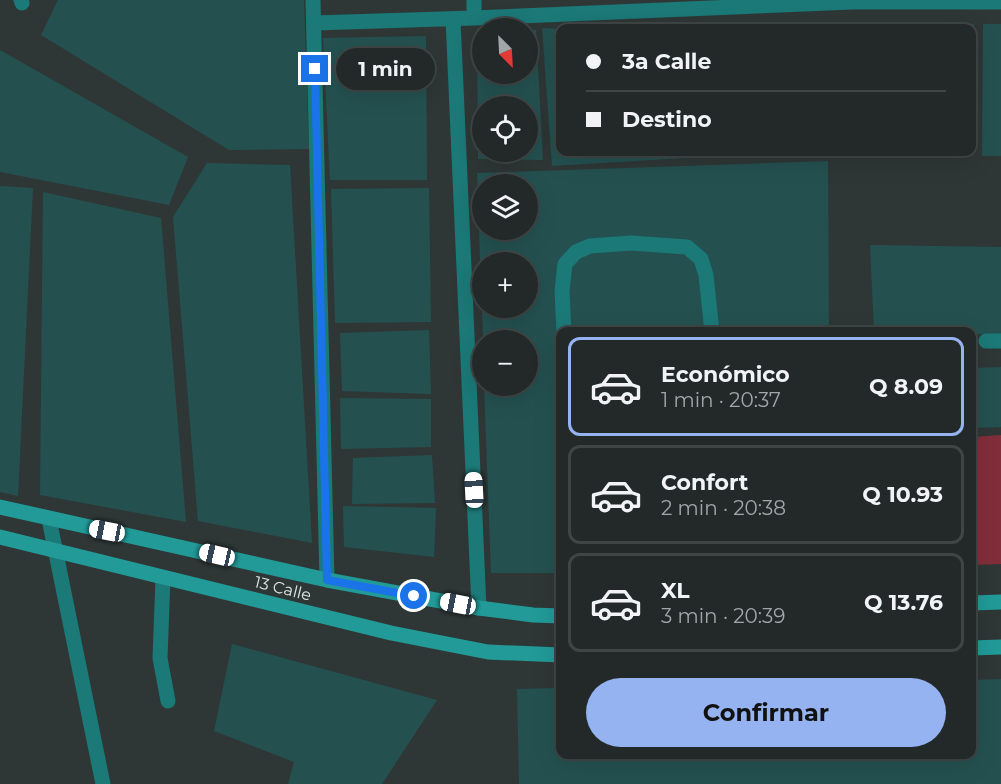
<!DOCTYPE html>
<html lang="es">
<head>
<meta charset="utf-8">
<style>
  body { margin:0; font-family:Montserrat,sans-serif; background:#2e3534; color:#f1f3f6; height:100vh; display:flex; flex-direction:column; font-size:22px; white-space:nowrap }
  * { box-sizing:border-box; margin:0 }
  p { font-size:20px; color:#a2a6a8 }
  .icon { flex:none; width:33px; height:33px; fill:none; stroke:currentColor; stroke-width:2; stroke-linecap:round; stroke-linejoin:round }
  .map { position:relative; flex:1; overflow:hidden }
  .drawer { position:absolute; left:556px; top:327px; width:420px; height:432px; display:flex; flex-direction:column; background:#222928; border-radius:12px; box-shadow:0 6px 24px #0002,0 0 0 2px #3f4545 }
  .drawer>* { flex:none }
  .banner { position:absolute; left:556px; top:24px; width:420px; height:132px; border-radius:12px; box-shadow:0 6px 24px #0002,0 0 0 2px #3f4545; display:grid; align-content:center; height:132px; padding:0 30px; background:#222928 }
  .needle { width:39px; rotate:156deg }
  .buttons { position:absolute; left:472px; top:18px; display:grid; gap:12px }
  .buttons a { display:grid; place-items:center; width:66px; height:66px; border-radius:50%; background:#222928; box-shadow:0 6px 24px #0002,0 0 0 2px #3f4545; font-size:30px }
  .end { position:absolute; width:27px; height:27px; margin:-14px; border:8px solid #1a73e8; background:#fff; box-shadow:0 0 0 3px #fff }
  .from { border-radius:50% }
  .bubble { position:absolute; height:42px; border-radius:21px; background:#222928; box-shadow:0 6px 24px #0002,0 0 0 2px #3f4545; font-size:20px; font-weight:700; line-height:42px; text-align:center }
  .car { position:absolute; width:18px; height:36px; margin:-18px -9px; border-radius:8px; box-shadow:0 0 4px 2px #0007; background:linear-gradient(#fff 24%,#345 0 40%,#fff 0 76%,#345 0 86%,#fff 0) }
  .banner b { display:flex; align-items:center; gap:21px; height:57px; font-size:22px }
  .banner b+b { border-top:2px solid #3f4545 }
  .banner i { width:15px; height:15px; background:#f1f3f6 }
  ul { padding:10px 0 0; list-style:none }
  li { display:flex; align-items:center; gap:18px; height:99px; margin:0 12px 9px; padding:0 18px; border:3px solid #3f4545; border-radius:12px }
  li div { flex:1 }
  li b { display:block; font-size:22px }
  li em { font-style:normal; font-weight:700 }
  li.current { border-color:#95b2f1 }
  li>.icon { width:54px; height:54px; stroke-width:1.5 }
  .primary-button { display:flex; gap:12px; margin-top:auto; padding:12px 30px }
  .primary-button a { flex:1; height:69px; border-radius:36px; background:#95b2f1; color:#111; font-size:24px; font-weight:700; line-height:69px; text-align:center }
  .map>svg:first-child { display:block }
  .green { fill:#812e3a }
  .building { fill:#245150; fill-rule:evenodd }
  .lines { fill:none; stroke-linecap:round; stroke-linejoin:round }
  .lane { stroke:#1b7977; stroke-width:15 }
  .street { stroke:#1b7977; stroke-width:15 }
  .secondary { stroke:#219a98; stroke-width:15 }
  .route { stroke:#1a73e8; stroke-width:8 }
  .labels { text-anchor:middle; stroke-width:6; stroke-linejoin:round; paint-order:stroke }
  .street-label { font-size:16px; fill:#e0e5e5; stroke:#2e3736 }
</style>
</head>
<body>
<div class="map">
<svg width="1001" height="784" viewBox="0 0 1001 784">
  <rect width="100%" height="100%" fill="#2e3736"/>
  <path class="green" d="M1001,435V564L972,565V437Z"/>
  <path class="building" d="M58,0H304L309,149L229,150L41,35Z
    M688,23L786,25V28H688Z
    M928,23V28H859V24Z
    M850,24V28H794V26Z
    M974,24V28H939V25Z
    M983,24H1001V156H982Z
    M542,28L561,29V152H685V158L552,166Z
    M477,29L483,30V74H528V30H536L543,160L478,159ZM483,106H528V152H483Z
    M972,34H974L976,152H972Z
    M426,36L427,180H330L323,38Z
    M0,50L188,157L169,205L0,172Z
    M828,161L829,332H561V573H491L484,386H528V340H483L482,308H528V262H483V287H481L477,173ZM483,184H528V230H483Z
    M207,163L290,165L312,543L198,521L173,217Z
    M0,186L33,188L18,496L0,492Z
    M429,188L431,322L335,323L331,189Z
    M43,192L161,218L186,522L40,495Z
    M870,245L1001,247V334H972V332H874Z
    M429,330L431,394L342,391L340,333Z
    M1001,367V427L972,428V368Z
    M340,398L431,399V447L341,449Z
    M432,455L435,503L352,504L353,458Z
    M343,506L436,508L434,557L344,547Z
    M232,644L437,700L382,784H288L294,762L214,731Z
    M1001,679V784H519L517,689L561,688V754H972V680Z"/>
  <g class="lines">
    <path class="lane" d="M21,0L22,3
      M313,0L327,580
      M564,332L562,291L565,264L576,252L590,246L631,243L687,247L701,259L706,275L712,332
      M986,341H1001
      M49,519L103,784
      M163,578L160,658L168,701"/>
    <path class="street" d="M474,0V18
      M453,19L479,608
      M314,23L474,18L852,2H1001"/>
    <path class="secondary" d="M0,507L327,580L479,608L533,615L561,616
      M0,537L391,633L488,652L561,655
      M972,603L1001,602
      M972,648L1001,647"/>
  </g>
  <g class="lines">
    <path class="route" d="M315,69L327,580L414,596"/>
  </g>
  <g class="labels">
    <g class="street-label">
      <text transform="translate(283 588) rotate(14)" y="6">13 Calle</text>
    </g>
  </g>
</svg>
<div class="buttons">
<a><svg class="needle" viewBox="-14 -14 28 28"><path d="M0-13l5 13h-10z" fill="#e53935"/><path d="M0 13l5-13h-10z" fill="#a2a6a8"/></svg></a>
<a><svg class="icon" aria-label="locate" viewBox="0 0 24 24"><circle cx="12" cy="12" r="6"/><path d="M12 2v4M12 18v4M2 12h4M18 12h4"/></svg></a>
<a><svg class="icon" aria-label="layers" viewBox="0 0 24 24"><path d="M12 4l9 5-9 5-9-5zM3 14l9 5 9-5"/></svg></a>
<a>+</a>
<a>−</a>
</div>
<i class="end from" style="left:414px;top:596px"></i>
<i class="end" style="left:315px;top:69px"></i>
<div class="bubble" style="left:336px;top:48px;width:99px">1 min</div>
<i class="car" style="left:474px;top:490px;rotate:357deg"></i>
<i class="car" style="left:107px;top:531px;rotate:281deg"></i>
<i class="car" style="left:217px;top:555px;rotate:283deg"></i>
<i class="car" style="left:458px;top:604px;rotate:281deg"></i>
<div class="banner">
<b><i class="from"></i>3a Calle</b>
<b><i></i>Destino</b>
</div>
<section class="drawer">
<ul>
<li class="current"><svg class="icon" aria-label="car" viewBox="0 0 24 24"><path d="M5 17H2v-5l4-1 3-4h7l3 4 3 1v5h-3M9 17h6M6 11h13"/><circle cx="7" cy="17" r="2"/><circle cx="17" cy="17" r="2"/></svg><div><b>Económico</b><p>1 min · 20:37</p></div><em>Q 8.09</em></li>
<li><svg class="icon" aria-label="car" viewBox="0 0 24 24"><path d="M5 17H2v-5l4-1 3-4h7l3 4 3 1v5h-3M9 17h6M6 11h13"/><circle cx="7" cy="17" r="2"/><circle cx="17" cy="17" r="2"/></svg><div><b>Confort</b><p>2 min · 20:38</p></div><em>Q 10.93</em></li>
<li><svg class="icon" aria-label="car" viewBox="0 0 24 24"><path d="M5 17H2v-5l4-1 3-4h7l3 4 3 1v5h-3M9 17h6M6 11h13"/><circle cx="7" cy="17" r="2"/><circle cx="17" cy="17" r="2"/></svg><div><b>XL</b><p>3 min · 20:39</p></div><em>Q 13.76</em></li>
</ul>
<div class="primary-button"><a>Confirmar</a></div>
</section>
</div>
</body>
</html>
